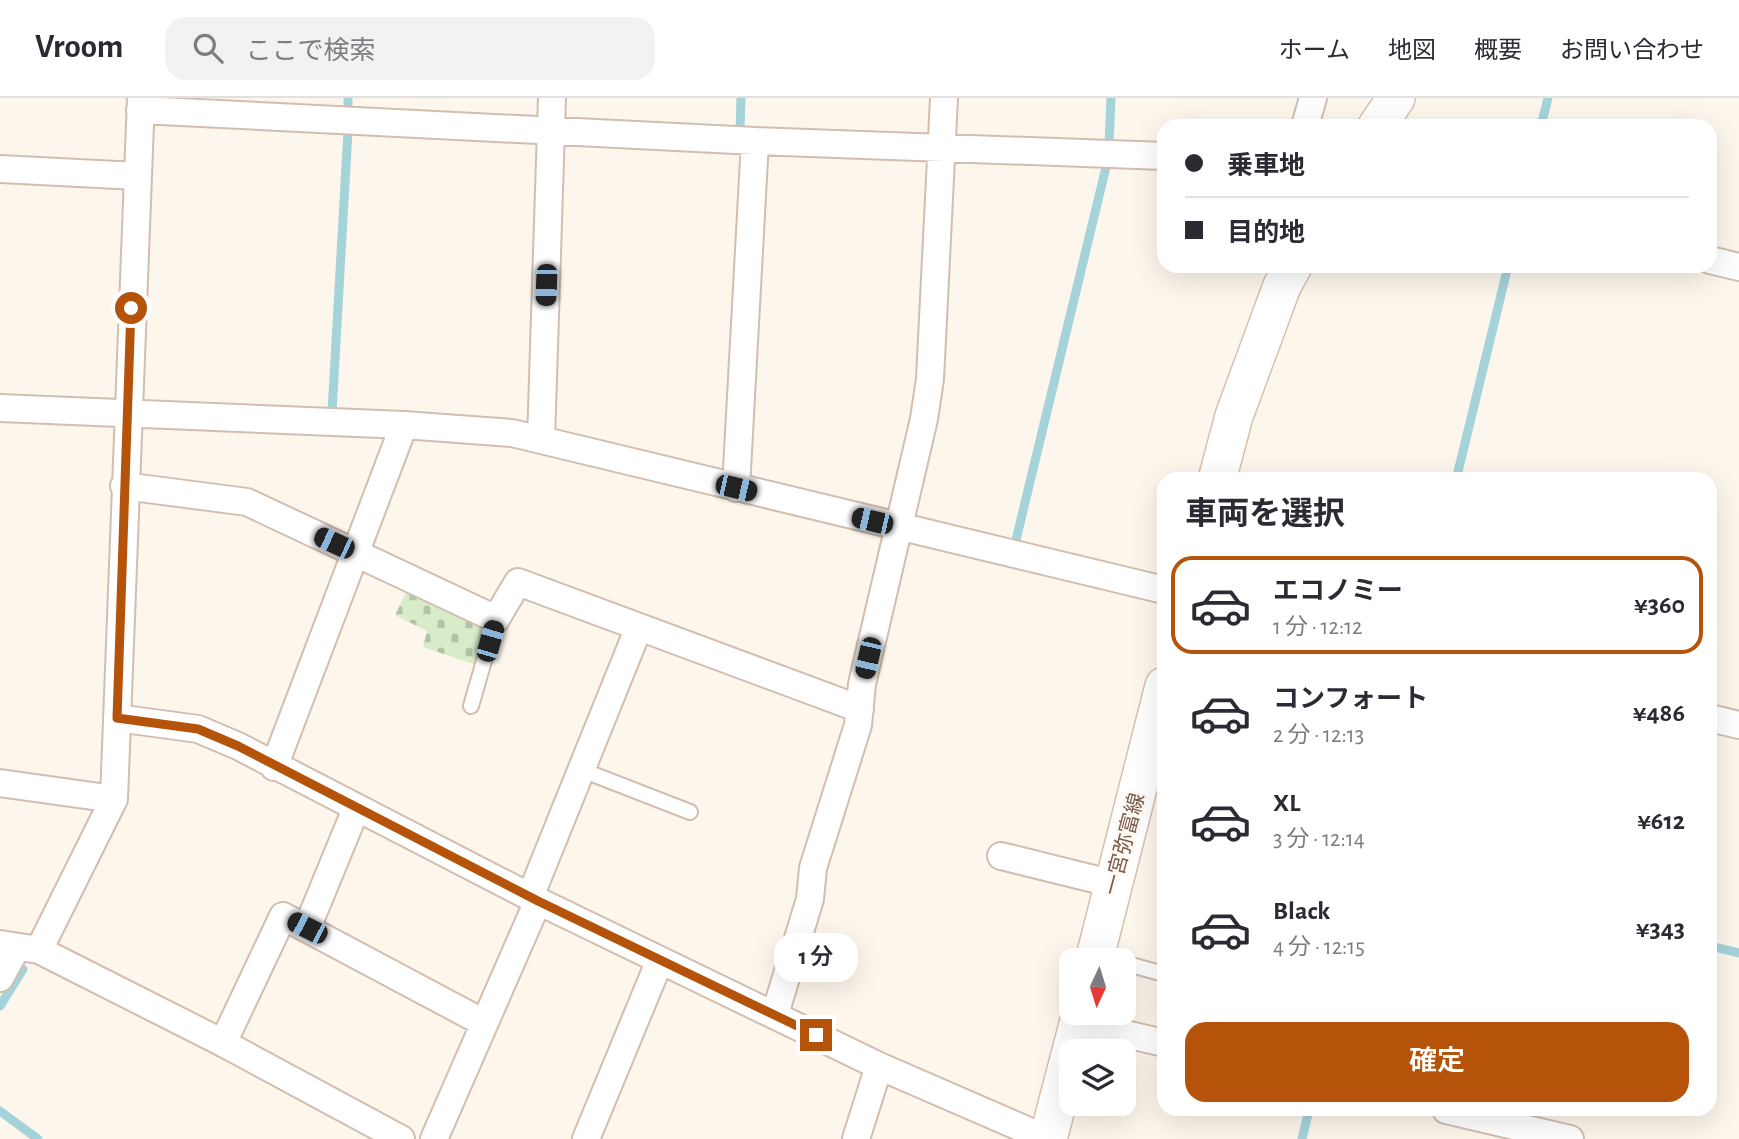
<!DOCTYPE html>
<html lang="ja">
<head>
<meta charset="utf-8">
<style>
  body { margin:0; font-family:"Alegreya Sans","Noto Sans JP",sans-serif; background:#f2f2f3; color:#2b2b33; height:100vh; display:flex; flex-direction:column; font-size:26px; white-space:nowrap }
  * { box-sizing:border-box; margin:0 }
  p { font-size:23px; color:#7c7c81 }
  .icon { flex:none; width:38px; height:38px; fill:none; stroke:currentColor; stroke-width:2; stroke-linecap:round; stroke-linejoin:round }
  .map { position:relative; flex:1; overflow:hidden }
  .panel { position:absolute; left:1157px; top:374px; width:560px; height:644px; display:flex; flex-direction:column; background:#fff; border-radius:21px; box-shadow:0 7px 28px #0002 }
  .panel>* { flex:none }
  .banner { position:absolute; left:1157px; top:21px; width:560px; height:154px; border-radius:21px; box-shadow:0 7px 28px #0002; display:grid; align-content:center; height:154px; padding:0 28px; background:#fff }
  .needle { width:46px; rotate:184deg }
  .controls { position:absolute; left:1059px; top:850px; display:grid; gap:14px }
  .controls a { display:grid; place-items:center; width:77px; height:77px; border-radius:14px; background:#fff; box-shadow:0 7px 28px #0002; font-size:35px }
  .end { position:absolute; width:32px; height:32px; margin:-16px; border:9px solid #b45309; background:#fff; box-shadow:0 0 0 4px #fff }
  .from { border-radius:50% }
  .bubble { position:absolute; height:49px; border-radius:21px; background:#fff; box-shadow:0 7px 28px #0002; font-size:23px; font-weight:600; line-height:49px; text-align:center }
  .car { position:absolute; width:21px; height:42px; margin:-21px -10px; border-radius:9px; box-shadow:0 0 5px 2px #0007; background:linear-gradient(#222 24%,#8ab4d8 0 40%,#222 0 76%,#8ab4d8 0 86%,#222 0) }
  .banner b { display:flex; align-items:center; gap:24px; height:66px; font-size:26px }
  .banner b+b { border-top:2px solid #e1e1e2 }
  .banner i { width:18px; height:18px; background:#2b2b33 }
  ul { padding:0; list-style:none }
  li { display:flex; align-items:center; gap:21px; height:98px; margin:0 14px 10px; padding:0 14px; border:4px solid transparent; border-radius:21px }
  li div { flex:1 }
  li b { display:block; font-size:26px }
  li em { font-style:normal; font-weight:600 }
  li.on { border-color:#b45309 }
  li>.icon { width:63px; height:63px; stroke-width:1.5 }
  h2 { padding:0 28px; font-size:32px; line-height:84px }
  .primary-button { display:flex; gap:14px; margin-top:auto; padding:14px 28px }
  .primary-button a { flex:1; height:80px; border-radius:21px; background:#b45309; color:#fff; font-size:28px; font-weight:600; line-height:80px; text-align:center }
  header { display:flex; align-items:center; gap:42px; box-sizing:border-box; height:98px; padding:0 35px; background:#fff; border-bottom:2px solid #e1e1e2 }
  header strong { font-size:33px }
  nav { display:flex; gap:38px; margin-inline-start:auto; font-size:24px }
  .search { width:490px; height:63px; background:#f2f2f3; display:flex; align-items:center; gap:18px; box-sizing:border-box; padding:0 24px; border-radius:21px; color:#7c7c81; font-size:26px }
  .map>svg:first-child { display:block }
  .cemetery { fill:url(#cemetery-stones) }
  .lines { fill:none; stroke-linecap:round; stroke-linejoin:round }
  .stream { stroke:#a5d3da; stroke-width:9 }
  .service-casing { stroke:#d1beb0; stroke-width:18 }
  .minor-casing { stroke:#d1beb0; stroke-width:30 }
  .secondary-casing { stroke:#d6c0b0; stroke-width:40 }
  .service { stroke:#fff; stroke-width:14 }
  .minor { stroke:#fff; stroke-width:26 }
  .secondary { stroke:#fff; stroke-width:37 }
  .route { stroke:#b45309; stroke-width:9 }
  .labels { text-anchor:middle; stroke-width:6; stroke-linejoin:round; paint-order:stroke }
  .street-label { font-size:21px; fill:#7a5c4d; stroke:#fffaf3 }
</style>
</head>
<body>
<header>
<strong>Vroom</strong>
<div class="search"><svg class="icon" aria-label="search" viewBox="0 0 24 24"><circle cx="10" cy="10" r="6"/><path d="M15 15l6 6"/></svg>ここで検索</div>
<nav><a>ホーム</a><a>地図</a><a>概要</a><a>お問い合わせ</a></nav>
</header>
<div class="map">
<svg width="1739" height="1041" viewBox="0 0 1739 1041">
  <defs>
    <pattern id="cemetery-stones" width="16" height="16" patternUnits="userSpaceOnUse" patternTransform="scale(1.75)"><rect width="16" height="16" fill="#d8ecc9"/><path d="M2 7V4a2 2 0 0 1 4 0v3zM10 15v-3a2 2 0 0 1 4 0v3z" fill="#b4c2a5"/></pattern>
  </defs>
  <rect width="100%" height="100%" fill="#fdf6ec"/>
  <path class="cemetery" d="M409,489L491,529L479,568L423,549L427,533L395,517Z"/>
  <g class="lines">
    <path class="stream" d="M348,14V0
      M1541,28L1548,0
      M740,33L741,0
      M1109,46L1111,0
      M332,314L348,33
      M1456,382L1508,168
      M1015,446L1107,65
      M1710,848L1739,855
      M0,908L23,871
      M0,1013L38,1041
      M1302,1041L1309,1012"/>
    <defs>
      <path id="service" d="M471,608L496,521
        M582,672L690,714
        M1124,865L1164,876"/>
      <path id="minor" d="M140,12L755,43L1164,58
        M1305,28L1313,0
        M0,71L137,78
        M1710,162L1739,169
        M0,310L404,327L512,335L1164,492
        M541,342L552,0
        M124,388L247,404L496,521L518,484L860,611
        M736,390L755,43
        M117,620L198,631L238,648L538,803L879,968L1047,1041
        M1710,620L1739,627
        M274,669L404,327
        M0,685L114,701
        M1001,758L1114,786
        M530,799L639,529
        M307,830L356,711
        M0,846L39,852L223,945L401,1041
        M39,852L114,701L141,0
        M0,880L17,849
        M775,916L810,801L813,770L858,627L862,586L924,321L930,281L944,0
        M1078,925L1164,945
        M223,945L283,818L484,925
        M1446,1012L1570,1041
        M434,1041L538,803
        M586,1041L660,862
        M856,1041L879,968"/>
      <path id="secondary" d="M1377,28L1396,0
        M1217,382L1234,318L1282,188L1293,168
        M1094,863L1164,588
        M1048,1041L1081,915"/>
    </defs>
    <use href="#service" class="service-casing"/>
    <use href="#minor" class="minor-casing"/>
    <use href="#secondary" class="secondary-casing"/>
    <use href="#service" class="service"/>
    <use href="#minor" class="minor"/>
    <use href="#secondary" class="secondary"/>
  </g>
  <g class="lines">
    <path class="route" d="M131,210L117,620L198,631L238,648L538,803L816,937"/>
  </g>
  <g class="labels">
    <g class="street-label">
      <text transform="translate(1124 746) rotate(-75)" y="7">一宮弥富線</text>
    </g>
  </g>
</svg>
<div class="controls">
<a><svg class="needle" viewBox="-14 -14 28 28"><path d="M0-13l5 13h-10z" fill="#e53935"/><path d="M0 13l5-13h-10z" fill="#7c7c81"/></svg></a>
<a><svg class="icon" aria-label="layers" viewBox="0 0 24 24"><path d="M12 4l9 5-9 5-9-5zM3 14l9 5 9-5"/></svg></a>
</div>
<i class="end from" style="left:131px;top:210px"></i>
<i class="end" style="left:816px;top:937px"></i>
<div class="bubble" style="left:774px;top:835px;width:84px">1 分</div>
<i class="car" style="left:546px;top:187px;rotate:182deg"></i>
<i class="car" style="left:736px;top:390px;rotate:103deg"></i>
<i class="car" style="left:872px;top:423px;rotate:283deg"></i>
<i class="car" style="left:334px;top:445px;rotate:295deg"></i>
<i class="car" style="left:490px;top:543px;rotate:16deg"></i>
<i class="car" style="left:868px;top:560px;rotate:193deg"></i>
<i class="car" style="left:307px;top:830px;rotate:297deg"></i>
<div class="banner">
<b><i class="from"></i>乗車地</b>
<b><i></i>目的地</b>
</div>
<section class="panel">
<h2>車両を選択</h2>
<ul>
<li class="on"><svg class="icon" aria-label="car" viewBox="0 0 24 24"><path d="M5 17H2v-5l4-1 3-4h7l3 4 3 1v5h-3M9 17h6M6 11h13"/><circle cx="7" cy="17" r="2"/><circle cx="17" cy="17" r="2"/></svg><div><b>エコノミー</b><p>1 分 · 12:12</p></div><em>¥360</em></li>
<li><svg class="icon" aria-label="car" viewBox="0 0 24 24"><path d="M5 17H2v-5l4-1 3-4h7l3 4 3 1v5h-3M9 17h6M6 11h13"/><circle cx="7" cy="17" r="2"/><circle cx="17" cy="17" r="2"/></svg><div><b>コンフォート</b><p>2 分 · 12:13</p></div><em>¥486</em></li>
<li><svg class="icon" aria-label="car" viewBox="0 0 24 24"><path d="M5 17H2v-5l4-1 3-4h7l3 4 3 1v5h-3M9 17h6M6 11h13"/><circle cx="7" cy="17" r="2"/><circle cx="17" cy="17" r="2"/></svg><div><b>XL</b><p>3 分 · 12:14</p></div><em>¥612</em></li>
<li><svg class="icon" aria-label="car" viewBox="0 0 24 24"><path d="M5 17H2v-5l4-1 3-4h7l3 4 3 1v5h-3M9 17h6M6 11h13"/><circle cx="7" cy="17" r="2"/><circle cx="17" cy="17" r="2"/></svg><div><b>Black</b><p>4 分 · 12:15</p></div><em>¥343</em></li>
</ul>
<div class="primary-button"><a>確定</a></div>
</section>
</div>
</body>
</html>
